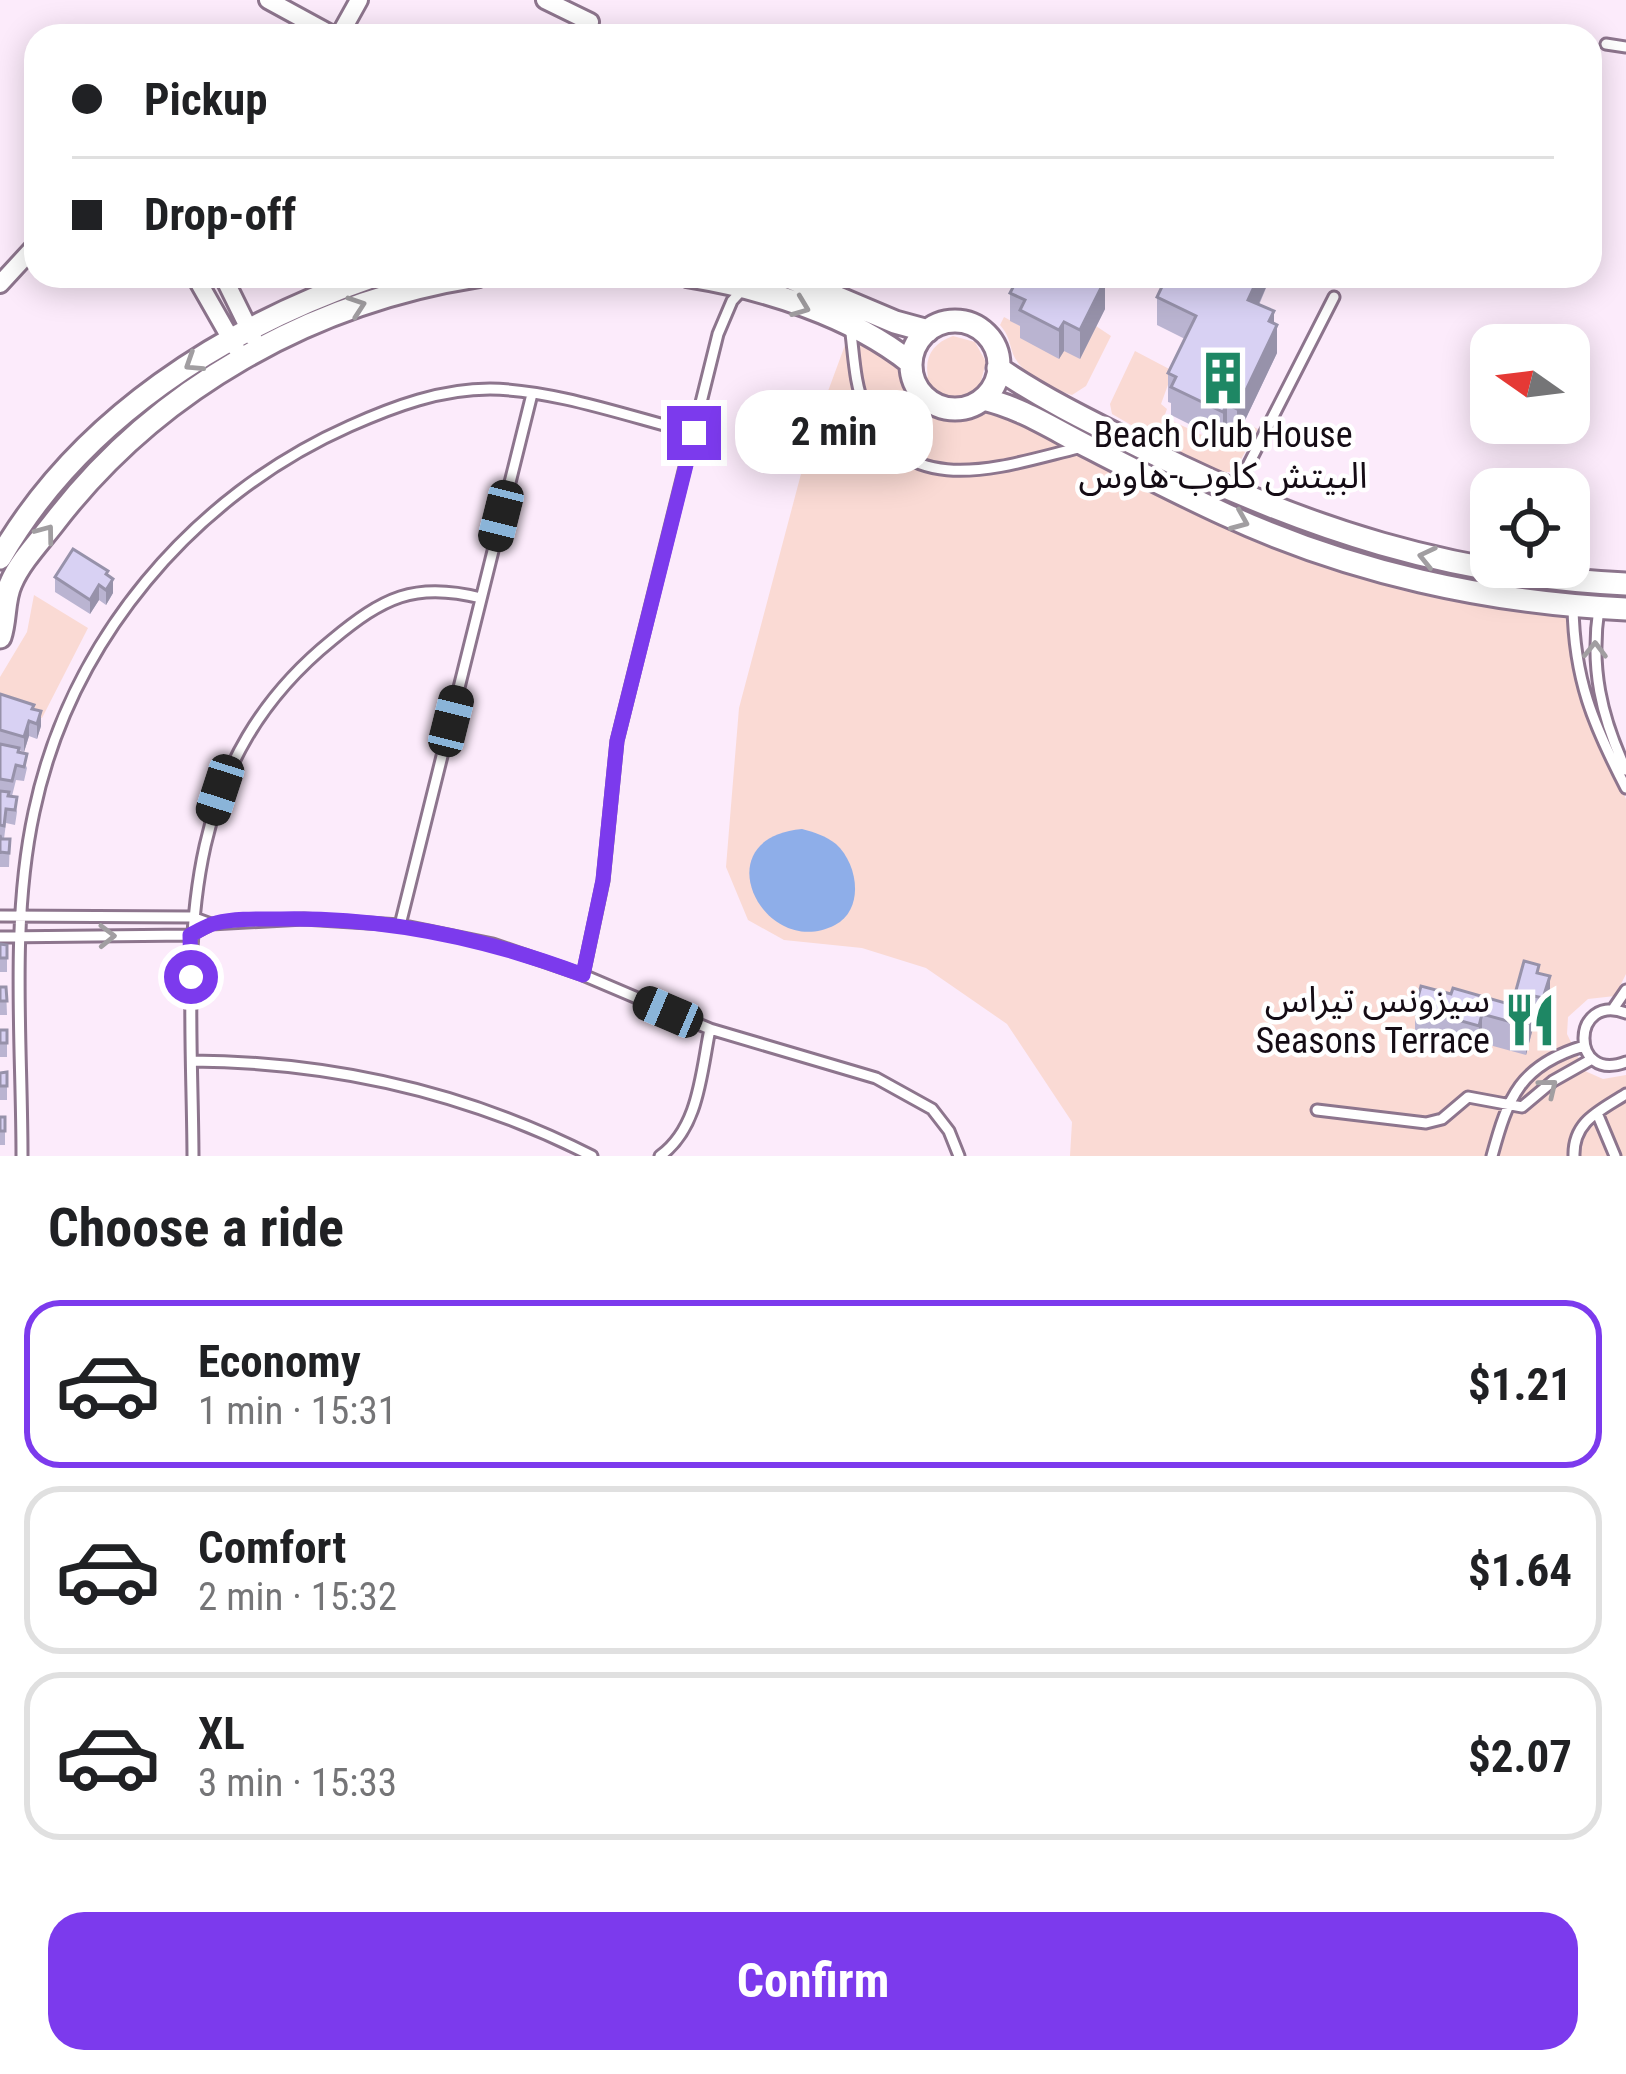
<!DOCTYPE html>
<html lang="en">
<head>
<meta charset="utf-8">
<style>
  body { margin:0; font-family:"Roboto Condensed","Noto Sans Arabic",sans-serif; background:#f2f2f2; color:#202124; height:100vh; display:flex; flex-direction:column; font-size:45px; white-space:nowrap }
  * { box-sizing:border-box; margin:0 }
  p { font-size:39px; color:#757577 }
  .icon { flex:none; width:66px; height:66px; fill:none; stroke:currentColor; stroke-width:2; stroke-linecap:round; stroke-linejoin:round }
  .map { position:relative; height:1156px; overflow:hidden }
  .drawer { display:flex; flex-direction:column; background:#fff; flex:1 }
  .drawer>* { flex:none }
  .top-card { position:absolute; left:24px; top:24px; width:1578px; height:264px; border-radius:36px; box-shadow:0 6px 30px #0003; display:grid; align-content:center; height:264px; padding:0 48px; background:#fff }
  .needle { width:78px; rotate:284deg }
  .tools { position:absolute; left:1470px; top:324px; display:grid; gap:24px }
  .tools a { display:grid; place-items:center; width:120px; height:120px; border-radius:24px; background:#fff; box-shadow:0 6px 30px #0003; font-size:60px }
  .end { position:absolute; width:54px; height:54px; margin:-27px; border:15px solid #7c3aed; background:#fff; box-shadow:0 0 0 6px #fff }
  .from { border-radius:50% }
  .bubble { position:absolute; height:84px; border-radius:36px; background:#fff; box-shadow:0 6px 30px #0003; font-size:39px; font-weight:700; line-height:84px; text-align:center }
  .car { position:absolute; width:36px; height:72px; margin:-36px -18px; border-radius:15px; box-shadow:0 0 9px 3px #0007; background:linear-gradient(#222 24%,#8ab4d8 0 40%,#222 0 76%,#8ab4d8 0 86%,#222 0) }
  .top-card b { display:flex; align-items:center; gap:42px; height:114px; font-size:45px }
  .top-card b+b { border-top:3px solid #e0e0e0 }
  .top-card i { width:30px; height:30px; background:#202124 }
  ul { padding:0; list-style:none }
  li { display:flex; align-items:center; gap:36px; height:168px; margin:0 24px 18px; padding:0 24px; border:6px solid #e0e0e0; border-radius:36px }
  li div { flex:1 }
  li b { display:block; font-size:45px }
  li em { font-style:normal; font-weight:700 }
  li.selected { border-color:#7c3aed }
  li>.icon { width:108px; height:108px; stroke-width:1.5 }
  h2 { padding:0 48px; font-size:54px; line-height:144px }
  .action { display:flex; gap:24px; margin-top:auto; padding:24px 48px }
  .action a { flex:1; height:138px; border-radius:36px; background:#7c3aed; color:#fff; font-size:48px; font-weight:700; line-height:138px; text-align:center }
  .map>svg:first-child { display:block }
  .green { fill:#fadad4 }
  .water { fill:#8eaee9 }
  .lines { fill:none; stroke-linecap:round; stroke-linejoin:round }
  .service-casing { stroke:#8d758d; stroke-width:15 }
  .minor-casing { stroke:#8d758d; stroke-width:22 }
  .tertiary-casing { stroke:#8d758d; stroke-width:27 }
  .service { stroke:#fff; stroke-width:9 }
  .minor { stroke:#fff; stroke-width:16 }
  .tertiary { stroke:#fff; stroke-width:21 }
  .wall { fill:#bab4d1 }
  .shaded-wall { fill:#9792aa }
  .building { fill:#d8d1f3; stroke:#9792aa; stroke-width:3 }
  .oneway { stroke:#a19ea1 }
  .route { stroke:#7c3aed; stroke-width:15 }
  .labels { text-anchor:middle; stroke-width:9; stroke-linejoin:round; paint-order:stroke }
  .poi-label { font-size:36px; fill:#150c15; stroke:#fff }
</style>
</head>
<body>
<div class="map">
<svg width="1626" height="1156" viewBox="0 0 1626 1156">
  <rect width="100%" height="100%" fill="#fcebfb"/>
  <path class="green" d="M1004,317L1080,358L1096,326L1111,336L1086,386L1072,395C1052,389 1021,374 1013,354C1009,342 1009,335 1000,325Z
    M953,336L975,342L986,362L980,385L965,396L1217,522L1376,582L1571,617L1594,730L1626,799V974L1615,996L1588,999L1568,1017L1567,1034L1585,1071L1603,1079L1626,1075V1156H1070L1072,1122L1007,1024L926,968L862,948L784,940L748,920L726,867L739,708L810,440L848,337L928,377C924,357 933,343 953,336Z
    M1135,351L1173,371L1161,404L1167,409L1164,417L1225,446L1229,438L1237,440L1246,423L1258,429L1234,472H1213L1112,414L1110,404Z
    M34,595L88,628L42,718L0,704V677L27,632Z"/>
  <path class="water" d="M802,829C814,832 826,836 836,844C858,864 865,909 835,925C764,962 701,838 802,829Z"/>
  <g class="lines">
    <defs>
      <path id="service" d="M1606,44L1626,47
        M850,326C854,353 854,383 865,408C906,503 1003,466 1078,448
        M1236,489L1334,297
        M1573,606C1574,679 1593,724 1626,788
        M1599,608C1590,668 1601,716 1626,770
        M0,916L192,917L211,924
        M400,925L532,394
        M0,937L190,935L211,924L304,919L400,925L493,944L583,975L710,1029L876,1078L932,1109L949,1131L959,1156
        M583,975L603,881L617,741L718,334L732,301L743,289
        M1613,1009L1626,990
        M1626,1013C1571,992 1569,1084 1626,1062
        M192,1061C334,1062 466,1092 592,1156
        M1317,1110L1426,1123L1442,1119L1468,1097L1522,1107L1553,1081L1592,1059
        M1597,1113L1615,1156
        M22,1156C22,1043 10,923 34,812C70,641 192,496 350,426C395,406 441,389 490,389C555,390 630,417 694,433
        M193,1156C192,965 164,776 332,640C383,598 414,581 481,598
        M660,1156C699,1128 701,1073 710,1029
        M1492,1156C1508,1097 1520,1065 1584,1046
        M1574,1156C1573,1121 1600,1111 1626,1094"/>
      <path id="minor" d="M268,0L334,36
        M545,0L590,22
        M339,36L359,0
        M195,276L236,348
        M223,276L253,337
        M0,284L36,245"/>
      <path id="tertiary" d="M689,276C764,288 851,315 911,363
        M786,276L895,322L928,331
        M911 365a44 44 0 1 1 88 0a44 44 0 1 1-88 0Z
        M998,368C1046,401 1099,426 1151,452C1305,529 1453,576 1626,584
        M983,399C1019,407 1050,427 1083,444C1130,468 1176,492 1224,514C1349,572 1489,603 1626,609
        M0,558C80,419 225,327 374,276
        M0,637C6,619 3,600 11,583C20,562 39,542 53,524C156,389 311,302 477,276"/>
    </defs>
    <use href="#service" class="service-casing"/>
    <use href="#minor" class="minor-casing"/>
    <use href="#tertiary" class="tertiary-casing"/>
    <use href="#service" class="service"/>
    <use href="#minor" class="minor"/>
    <use href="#tertiary" class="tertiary"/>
  </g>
  <path class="wall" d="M1271,276L1259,305L1274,323L1277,353L1237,437L1227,432L1223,441L1171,415V403L1168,402V373L1185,339L1157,325V297Z
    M1010,293L1105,309L1080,359L1064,351L1059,359L1020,338V326L1010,321Z
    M108,575L113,593L106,605L99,600L90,614L55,592V577Z
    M0,694L34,709L41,726L37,739L29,736L24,752L19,750L27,768L24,781L16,780L12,796L17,812L15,825L6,823L4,839H10L9,867H0V869Z
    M0,944L7,945V972H0Z
    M1539,973L1550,1004L1543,1027L1534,1024L1526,1055L1482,1043L1479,1054L1415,1037V1008L1451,994L1512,1005Z
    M0,987H6L7,1015H0Z
    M0,1030H7V1057H0Z
    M7,1072V1100H0V1073Z
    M0,1117H5V1145H0Z"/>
  <path class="shaded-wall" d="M1259,276H1271L1248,328V300Z
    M1105,280V309L1080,359V330Z
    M1274,311V332L1277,325V353L1237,437V409Z
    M1064,322V351L1059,359V330Z
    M1227,404V432L1223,441V412Z
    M113,579V593L106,605V590Z
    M99,585V600L90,614V600Z
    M41,711V726L37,739V724Z
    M29,721V736L24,752V737Z
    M1550,976V1004L1543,1027V998Z
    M1534,996V1024L1526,1055V1026Z
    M1482,1014V1043L1479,1054V1026Z"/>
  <path class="building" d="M1019,276H1097L1105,280L1080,330L1064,322L1059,330L1020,310L1025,300L1010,293Z
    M1167,276H1259L1248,300L1274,311L1269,321L1277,325L1237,409L1227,404L1223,412L1171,387L1176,377L1168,373L1196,316L1157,297Z
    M73,549L108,571L106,574L113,579L106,590L99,585L90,600L55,577Z
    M0,694L34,705L32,709L41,711L37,724L29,721L24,737L0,730Z
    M0,744L19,748L18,752L27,754L24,767L16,765L12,781L0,779Z
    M0,791L9,792L8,796L17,797L15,810L6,809L4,826L0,825Z
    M0,835L1,839H10L9,853L0,852V854Z
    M0,944L7,945V958H0Z
    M1524,961L1539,965L1537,973L1550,976L1543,998L1534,996L1526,1026L1482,1014L1479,1026L1415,1008L1421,986L1451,994L1453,988L1512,1005Z
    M0,987H6L7,1001H0Z
    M0,1030H7V1043H0Z
    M7,1072V1086H0V1073Z
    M0,1117H5V1131H0Z"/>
  <defs><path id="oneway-chevron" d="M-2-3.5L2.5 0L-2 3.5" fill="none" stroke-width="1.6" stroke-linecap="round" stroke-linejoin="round" transform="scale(3)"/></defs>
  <g class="oneway">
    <use href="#oneway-chevron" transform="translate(357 306) rotate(-19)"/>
    <use href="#oneway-chevron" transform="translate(801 307) rotate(21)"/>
    <use href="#oneway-chevron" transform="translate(193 363) rotate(147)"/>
    <use href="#oneway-chevron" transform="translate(1240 521) rotate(23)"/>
    <use href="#oneway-chevron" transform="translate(46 533) rotate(-53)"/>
    <use href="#oneway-chevron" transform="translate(1427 557) rotate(-167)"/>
    <use href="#oneway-chevron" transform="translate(1595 650) rotate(-89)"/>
    <use href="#oneway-chevron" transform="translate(107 936) rotate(-1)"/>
    <use href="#oneway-chevron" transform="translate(1549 1087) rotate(-39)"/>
  </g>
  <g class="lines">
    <path class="route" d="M191,977L190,935C199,931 207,925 216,923C236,918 260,919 281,919C386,917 485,938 583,975L603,880L617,741L694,433"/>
  </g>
  <defs>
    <symbol id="building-bare" viewBox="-9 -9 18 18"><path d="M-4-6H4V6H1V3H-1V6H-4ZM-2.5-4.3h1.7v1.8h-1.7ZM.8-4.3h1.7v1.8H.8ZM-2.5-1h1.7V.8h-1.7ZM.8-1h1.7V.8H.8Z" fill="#1e8764" stroke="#fff" stroke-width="2.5" paint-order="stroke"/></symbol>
    <symbol id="restaurant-bare" viewBox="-9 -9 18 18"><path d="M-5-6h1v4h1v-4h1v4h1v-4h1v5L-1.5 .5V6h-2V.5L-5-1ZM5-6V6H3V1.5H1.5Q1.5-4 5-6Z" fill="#1e8764" stroke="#fff" stroke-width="2.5" paint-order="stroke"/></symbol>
  </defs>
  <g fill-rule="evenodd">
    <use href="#building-bare" x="1185" y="340" width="76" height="76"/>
    <use href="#restaurant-bare" x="1492" y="982" width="76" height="76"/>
  </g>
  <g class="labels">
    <g class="poi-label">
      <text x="1223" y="447">Beach Club House<tspan x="1223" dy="41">البيتش كلوب-هاوس</tspan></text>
      <text x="1490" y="1012" text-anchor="end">سيزونس تيراس<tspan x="1490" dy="41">Seasons Terrace</tspan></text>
    </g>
  </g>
</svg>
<div class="tools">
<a><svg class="needle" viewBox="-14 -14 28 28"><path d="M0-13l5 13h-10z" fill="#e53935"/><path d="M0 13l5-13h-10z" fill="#757577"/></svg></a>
<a><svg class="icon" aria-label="locate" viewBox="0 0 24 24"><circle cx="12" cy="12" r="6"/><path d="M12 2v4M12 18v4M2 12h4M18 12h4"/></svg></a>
</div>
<i class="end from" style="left:191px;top:977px"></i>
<i class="end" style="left:694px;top:433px"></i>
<div class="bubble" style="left:735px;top:390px;width:198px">2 min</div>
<i class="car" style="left:501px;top:516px;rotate:194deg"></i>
<i class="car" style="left:451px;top:721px;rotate:14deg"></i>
<i class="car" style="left:220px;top:790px;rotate:198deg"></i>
<i class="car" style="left:668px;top:1012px;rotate:293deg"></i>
<div class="top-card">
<b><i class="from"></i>Pickup</b>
<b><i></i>Drop-off</b>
</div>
</div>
<section class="drawer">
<h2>Choose a ride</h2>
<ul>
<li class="selected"><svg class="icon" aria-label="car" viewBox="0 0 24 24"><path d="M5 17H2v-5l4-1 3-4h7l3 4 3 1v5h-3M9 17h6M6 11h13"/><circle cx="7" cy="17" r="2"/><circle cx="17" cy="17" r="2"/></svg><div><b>Economy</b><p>1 min · 15:31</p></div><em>$1.21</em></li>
<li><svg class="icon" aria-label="car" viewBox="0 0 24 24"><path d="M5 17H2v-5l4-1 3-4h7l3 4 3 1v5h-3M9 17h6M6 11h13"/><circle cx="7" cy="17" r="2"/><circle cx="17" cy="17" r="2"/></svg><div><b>Comfort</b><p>2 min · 15:32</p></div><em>$1.64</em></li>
<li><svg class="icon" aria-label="car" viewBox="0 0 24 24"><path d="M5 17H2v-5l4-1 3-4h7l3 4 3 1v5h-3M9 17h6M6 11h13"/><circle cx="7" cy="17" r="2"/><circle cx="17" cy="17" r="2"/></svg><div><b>XL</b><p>3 min · 15:33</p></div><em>$2.07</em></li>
</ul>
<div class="action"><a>Confirm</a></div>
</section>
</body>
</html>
